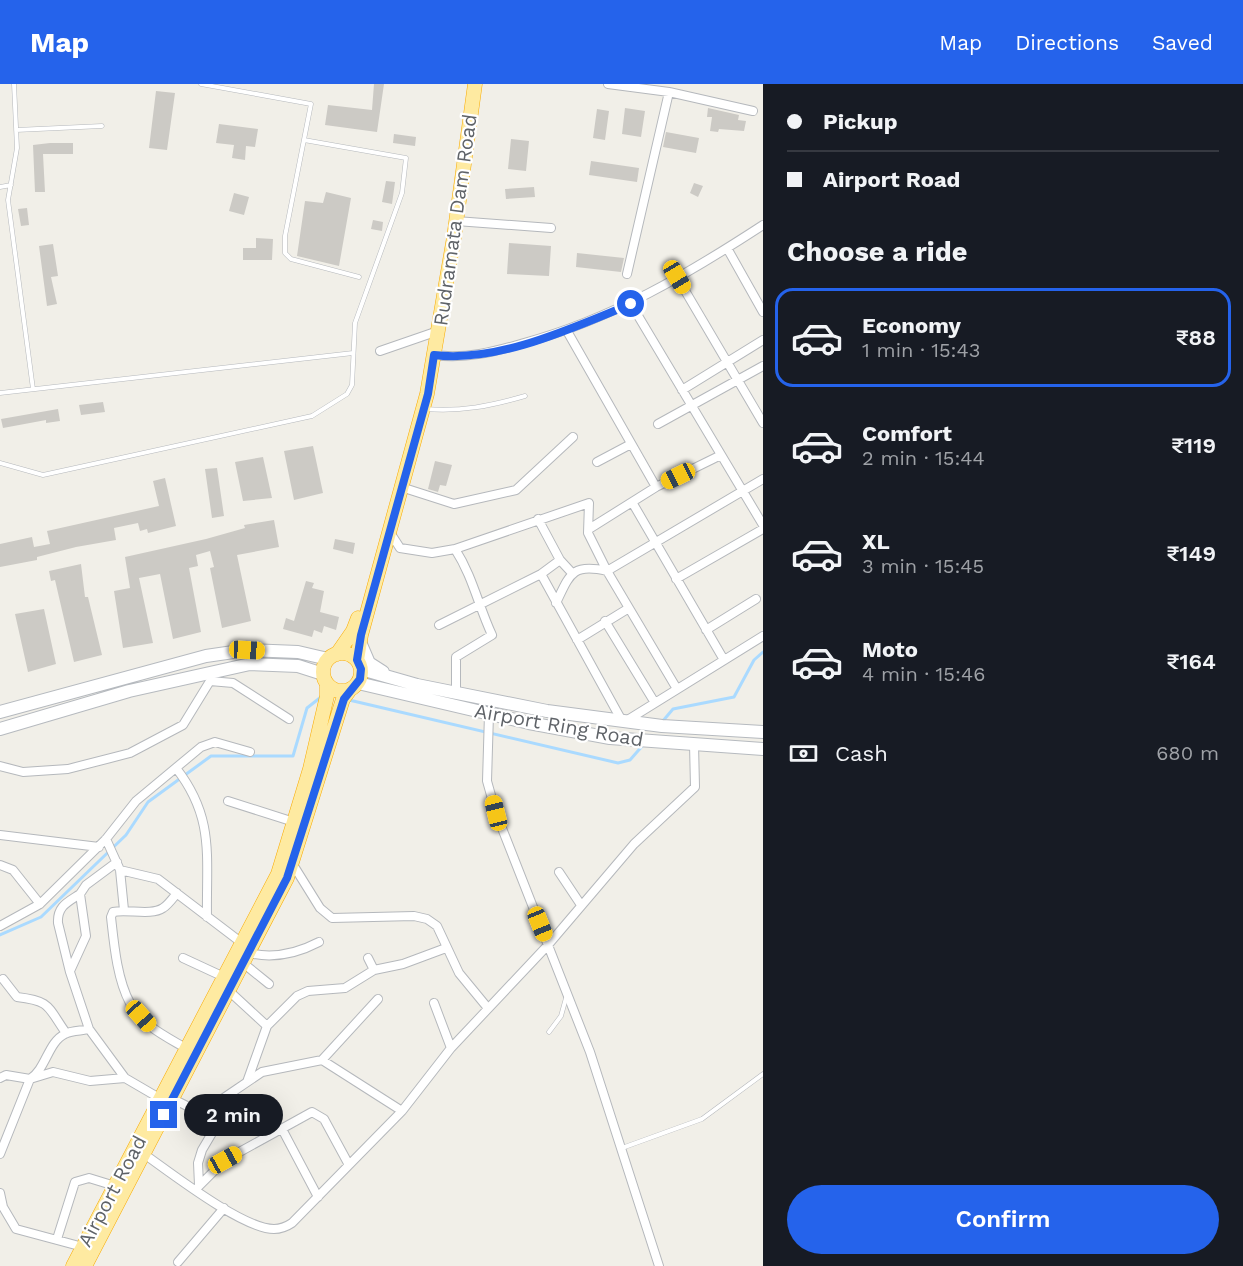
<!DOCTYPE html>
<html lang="en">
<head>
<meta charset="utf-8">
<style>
  body { margin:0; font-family:"Work Sans",sans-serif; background:#20242c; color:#f1f3f6; height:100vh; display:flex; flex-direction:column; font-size:22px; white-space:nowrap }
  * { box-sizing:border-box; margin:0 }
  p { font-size:20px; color:#9ea1a6 }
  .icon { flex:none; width:33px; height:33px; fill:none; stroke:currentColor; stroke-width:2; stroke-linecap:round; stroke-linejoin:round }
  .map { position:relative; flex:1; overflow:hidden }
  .details { display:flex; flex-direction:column; background:#171b24; width:480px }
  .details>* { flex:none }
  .top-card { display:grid; align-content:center; height:132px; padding:0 24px; background:#171b24 }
  .end { position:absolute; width:27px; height:27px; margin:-14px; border:8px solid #2563eb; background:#fff; box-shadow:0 0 0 3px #fff }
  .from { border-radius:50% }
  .bubble { position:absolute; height:42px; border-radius:21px; background:#171b24; box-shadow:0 6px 24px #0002; font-size:20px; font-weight:600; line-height:42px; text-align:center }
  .car { position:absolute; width:18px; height:36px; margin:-18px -9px; border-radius:8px; box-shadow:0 0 4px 2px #0007; background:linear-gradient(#f5c518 24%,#345 0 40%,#f5c518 0 76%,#345 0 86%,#f5c518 0) }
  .top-card b { display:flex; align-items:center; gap:21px; height:57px; font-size:22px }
  .top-card b+b { border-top:2px solid #363941 }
  .top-card i { width:15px; height:15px; background:#f1f3f6 }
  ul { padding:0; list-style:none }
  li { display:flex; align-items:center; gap:18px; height:99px; margin:0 12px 9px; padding:0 12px; border:3px solid transparent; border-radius:18px }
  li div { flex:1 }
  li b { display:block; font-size:22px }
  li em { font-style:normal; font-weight:600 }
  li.on { border-color:#2563eb }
  li>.icon { width:54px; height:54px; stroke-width:1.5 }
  h2 { padding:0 24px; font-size:27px; line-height:72px }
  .pay { display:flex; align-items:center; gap:15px; height:66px; padding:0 24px; font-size:22px }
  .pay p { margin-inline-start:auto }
  .button { display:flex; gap:12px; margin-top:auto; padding:12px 24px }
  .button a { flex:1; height:69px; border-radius:36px; background:#2563eb; color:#fff; font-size:24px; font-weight:600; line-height:69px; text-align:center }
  header { display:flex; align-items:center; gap:36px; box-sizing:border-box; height:84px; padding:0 30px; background:#2563eb; color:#fff }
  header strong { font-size:28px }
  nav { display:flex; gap:33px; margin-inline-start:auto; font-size:21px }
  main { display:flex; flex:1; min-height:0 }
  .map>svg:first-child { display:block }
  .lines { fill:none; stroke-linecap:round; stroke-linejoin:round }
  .stream { stroke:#aadaff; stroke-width:3 }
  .building { fill:#cccac5 }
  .service-casing { stroke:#b5b8bc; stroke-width:5 }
  .minor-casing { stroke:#b5b8bc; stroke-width:10 }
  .secondary-casing { stroke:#b6babf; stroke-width:14 }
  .trunk-casing { stroke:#f9ab00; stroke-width:15 }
  .service { stroke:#fff; stroke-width:4 }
  .minor { stroke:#fff; stroke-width:8 }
  .secondary { stroke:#fff; stroke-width:12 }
  .trunk { stroke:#feeaa1; stroke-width:14 }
  .route { stroke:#2563eb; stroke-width:8 }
  .labels { text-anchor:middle; stroke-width:4.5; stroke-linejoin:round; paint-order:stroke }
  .street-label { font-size:20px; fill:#5f6368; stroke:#fff }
</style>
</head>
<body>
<header>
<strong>Map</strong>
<nav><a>Map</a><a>Directions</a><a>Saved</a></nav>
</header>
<main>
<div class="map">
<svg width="763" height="1182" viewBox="0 0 763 1182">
  <rect width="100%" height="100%" fill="#f1efe8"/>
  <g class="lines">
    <path class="stream" d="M349,616L618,679L630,676L644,660
      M662,638L673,625L734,613L754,576L763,568
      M0,851L41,833L126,751L148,718L211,672H293L307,624L321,613"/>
  </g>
  <path class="building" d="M374,0H384L377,48L325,41L328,21L372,26Z
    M156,7L175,9L167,66L149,64Z
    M625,24L645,27L641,53L622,50Z
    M708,24L739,31L738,36L746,37L744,47L719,45L718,48L710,47L712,33H707Z
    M597,25L609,27L605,56L593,54Z
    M219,40L258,45L255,63L246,62L245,76L232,74L234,61L216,59Z
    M666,48L699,54L696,69L663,63Z
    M394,50L416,53L415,62L393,59Z
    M511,55L529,57L526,87L508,85Z
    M50,59H73V70H43L45,108H35L33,61Z
    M591,77L639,84L637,98L589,91Z
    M386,97L395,98L392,120L382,118Z
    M694,99L703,102L698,113L690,109Z
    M534,103L535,113L506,115L505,105Z
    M326,108L351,114L339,182L297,172L305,117L323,119Z
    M234,109L249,113L244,131L229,127Z
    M27,124L29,141L21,142L18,125Z
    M373,136L383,138L382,147L371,145Z
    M256,154L273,155L272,176H243V164H256Z
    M509,159L551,162L549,192L507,190Z
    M53,160L58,192L51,193L57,220L47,222L39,162Z
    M577,169L624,174L621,188L576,183Z
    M103,318L105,328L81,331L79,321Z
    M58,325L60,337L46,339V336L3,344L1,335Z
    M313,362L323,409L294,416L284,367Z
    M263,373L272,414L243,417L235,378Z
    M435,377L452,381L446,402L440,401L438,408L428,405Z
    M217,384L224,432L212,434L205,385Z
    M165,394L176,442L148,449L147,445L140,447L138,439L114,444L116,456L76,463L37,473V476L0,483V460L32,453L34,463L50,460L47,447L159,422L153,397Z
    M274,436L279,463L237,471L251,537L222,544L210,484L214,483L210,467L196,471L198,482L189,484L201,548L173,555L160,490L139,494L153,559L123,564L114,507L130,504L125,473L206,455L245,444L244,441Z
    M335,455L355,459L353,470L333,465Z
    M81,480L85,513H88L102,571L74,578L55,496L51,497L49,487Z
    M306,497L314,499L312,504L324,507L320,528L339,533L336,546L324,542L322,549L314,546L312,553L283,545L286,534L294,537Z
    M44,525L56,580L28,588L15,530Z"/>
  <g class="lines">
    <defs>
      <path id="service" d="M14,0L17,64L8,116L33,305
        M201,0L311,20L285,152V169L291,175L359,193
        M16,46L102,42
        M0,103L11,101
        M0,309L353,269
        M425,325C461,328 490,322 525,312
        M0,379L43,391L312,332L347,310L352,301L355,239L402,109L406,74L304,56
        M549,948L561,932L566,914
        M622,1064L702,1035L763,990"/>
      <path id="minor" d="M608,0L669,8L753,27
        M456,137L551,144
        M727,164L763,228
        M627,190L669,8
        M677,193L763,339
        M631,220L763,441
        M567,247L656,403
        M380,267L438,247
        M434,271C466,275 494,268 524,259C612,235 688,190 763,141
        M682,306L763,256
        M658,340L763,282
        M597,378L631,360
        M401,403L454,420L516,406L573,353
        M632,418L724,576
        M538,435L560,476L572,489
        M589,445L656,403L721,371
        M389,447L400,464L432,469L455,465L589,419L588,449L607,487L677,605
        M455,465C473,493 478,521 492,551L456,573V609
        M541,490L622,637
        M676,495L763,445
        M556,519C570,490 572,479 607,487L763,395
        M605,537L655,619
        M439,541L541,490L560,476
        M706,546L756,515
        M577,556L629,524
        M489,630L487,697L496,729L590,968L659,1182
        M626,637L763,552
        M0,682L23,688L68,685L130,669L183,641L210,597L233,599L289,635
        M176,684C215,734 206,772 207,833
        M228,717L294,738
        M0,751L99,763
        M106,755L120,786L158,795L242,859
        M292,779L320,824L332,834L414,832L427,835L437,842L459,889L487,923
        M0,781L13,786L40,820
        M120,786L124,826
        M559,788L581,821
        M177,809C173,814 168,821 163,824C151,832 128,825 113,828L111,833C114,860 117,895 130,919C141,941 167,953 187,965
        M80,810C68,818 57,822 58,839L70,888L89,945L125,994L161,1015
        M0,842L40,820L106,755L136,717L201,663L215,658L250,668
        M249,869C274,875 296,870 319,858
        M183,874L224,893
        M368,874L374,886L403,880L446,864
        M243,879L269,900
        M70,887L86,852L80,810L86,801L117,778
        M3,895L17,913C51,917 47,922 66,949
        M229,907L267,942
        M451,964L548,861L634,760L695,703L694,660
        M322,976L378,915
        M0,994L6,991L30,995L53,988L90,997L125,994
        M247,998L267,942L297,912L308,907L345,904L374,886
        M173,1015L195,1026H206L262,988L322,976L402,1027L451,964L434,919
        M282,1045L318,1113
        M0,1070L30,995C46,985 48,958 65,950C72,946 82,947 89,945
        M144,1070C171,1089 243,1145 274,1145C281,1145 286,1143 292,1139L402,1027
        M199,1101L198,1079L202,1066L215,1044L206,1026
        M195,1106L225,1076L312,1028L324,1035L349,1081
        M0,1109L3,1123L16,1145L83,1163
        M57,1155L75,1098L89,1094L115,1102
        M178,1178L224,1124"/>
      <path id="secondary" d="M360,558L369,579L383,588
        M361,585L417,601L547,627L662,642L763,648
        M358,599L529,639L610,654L763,665
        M0,628L206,572L247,566L298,568L328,575
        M0,645L129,607L250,580L298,582L323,590"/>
      <path id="trunk" d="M323 588a19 19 0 1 1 38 0a19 19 0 1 1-38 0Z
        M337,570L353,547L358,534
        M357,576L361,551L427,310L454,153L475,0
        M73,1182L278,790L310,685L327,612V601
        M85,1182L287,794L343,615L349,607"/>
    </defs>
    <use href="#service" class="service-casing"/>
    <use href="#minor" class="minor-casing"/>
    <use href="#secondary" class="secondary-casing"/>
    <use href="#trunk" class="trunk-casing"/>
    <use href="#service" class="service"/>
    <use href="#minor" class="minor"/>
    <use href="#secondary" class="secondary"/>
    <use href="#trunk" class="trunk"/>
  </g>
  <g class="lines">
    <path class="route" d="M164,1031L287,794L344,615L360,595L361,585L357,576L361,551L428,310L434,271C498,279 572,244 631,220"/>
  </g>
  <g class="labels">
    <g class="street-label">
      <text transform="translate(455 136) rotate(-82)" y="7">Rudramata Dam Road</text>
      <text transform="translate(559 641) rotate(10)" y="7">Airport Ring Road</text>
      <text transform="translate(112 1107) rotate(-62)" y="7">Airport Road</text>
    </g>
  </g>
</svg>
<i class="end from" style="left:631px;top:220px"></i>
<i class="end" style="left:164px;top:1031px"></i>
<div class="bubble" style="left:184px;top:1010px;width:99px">2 min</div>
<i class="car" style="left:677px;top:193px;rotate:149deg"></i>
<i class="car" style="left:678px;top:392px;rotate:244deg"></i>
<i class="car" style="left:247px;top:566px;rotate:93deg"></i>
<i class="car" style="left:496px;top:729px;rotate:346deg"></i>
<i class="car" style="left:540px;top:840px;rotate:158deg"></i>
<i class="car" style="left:141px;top:932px;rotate:138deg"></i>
<i class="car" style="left:225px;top:1076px;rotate:61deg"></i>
</div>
<section class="details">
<div class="top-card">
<b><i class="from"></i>Pickup</b>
<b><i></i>Airport Road</b>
</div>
<h2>Choose a ride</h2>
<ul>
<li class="on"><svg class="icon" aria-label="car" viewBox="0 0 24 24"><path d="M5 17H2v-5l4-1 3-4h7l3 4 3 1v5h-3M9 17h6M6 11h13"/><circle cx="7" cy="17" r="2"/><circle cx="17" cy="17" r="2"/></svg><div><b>Economy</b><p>1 min · 15:43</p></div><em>₹88</em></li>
<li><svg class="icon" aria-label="car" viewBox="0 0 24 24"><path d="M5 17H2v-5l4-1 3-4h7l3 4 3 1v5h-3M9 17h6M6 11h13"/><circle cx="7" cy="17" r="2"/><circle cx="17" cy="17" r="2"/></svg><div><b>Comfort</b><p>2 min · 15:44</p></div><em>₹119</em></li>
<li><svg class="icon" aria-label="car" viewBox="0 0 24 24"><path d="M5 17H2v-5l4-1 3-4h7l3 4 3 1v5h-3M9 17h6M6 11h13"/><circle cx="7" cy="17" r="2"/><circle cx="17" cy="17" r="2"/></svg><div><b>XL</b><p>3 min · 15:45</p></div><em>₹149</em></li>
<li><svg class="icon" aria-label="car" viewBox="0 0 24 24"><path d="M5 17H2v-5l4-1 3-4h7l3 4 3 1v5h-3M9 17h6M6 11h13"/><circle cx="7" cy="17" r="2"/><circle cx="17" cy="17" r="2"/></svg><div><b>Moto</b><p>4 min · 15:46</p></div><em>₹164</em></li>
</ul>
<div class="pay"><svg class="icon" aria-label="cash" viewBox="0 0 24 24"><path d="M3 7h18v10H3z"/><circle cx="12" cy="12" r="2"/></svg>Cash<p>680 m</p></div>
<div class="button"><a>Confirm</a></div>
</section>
</main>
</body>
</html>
